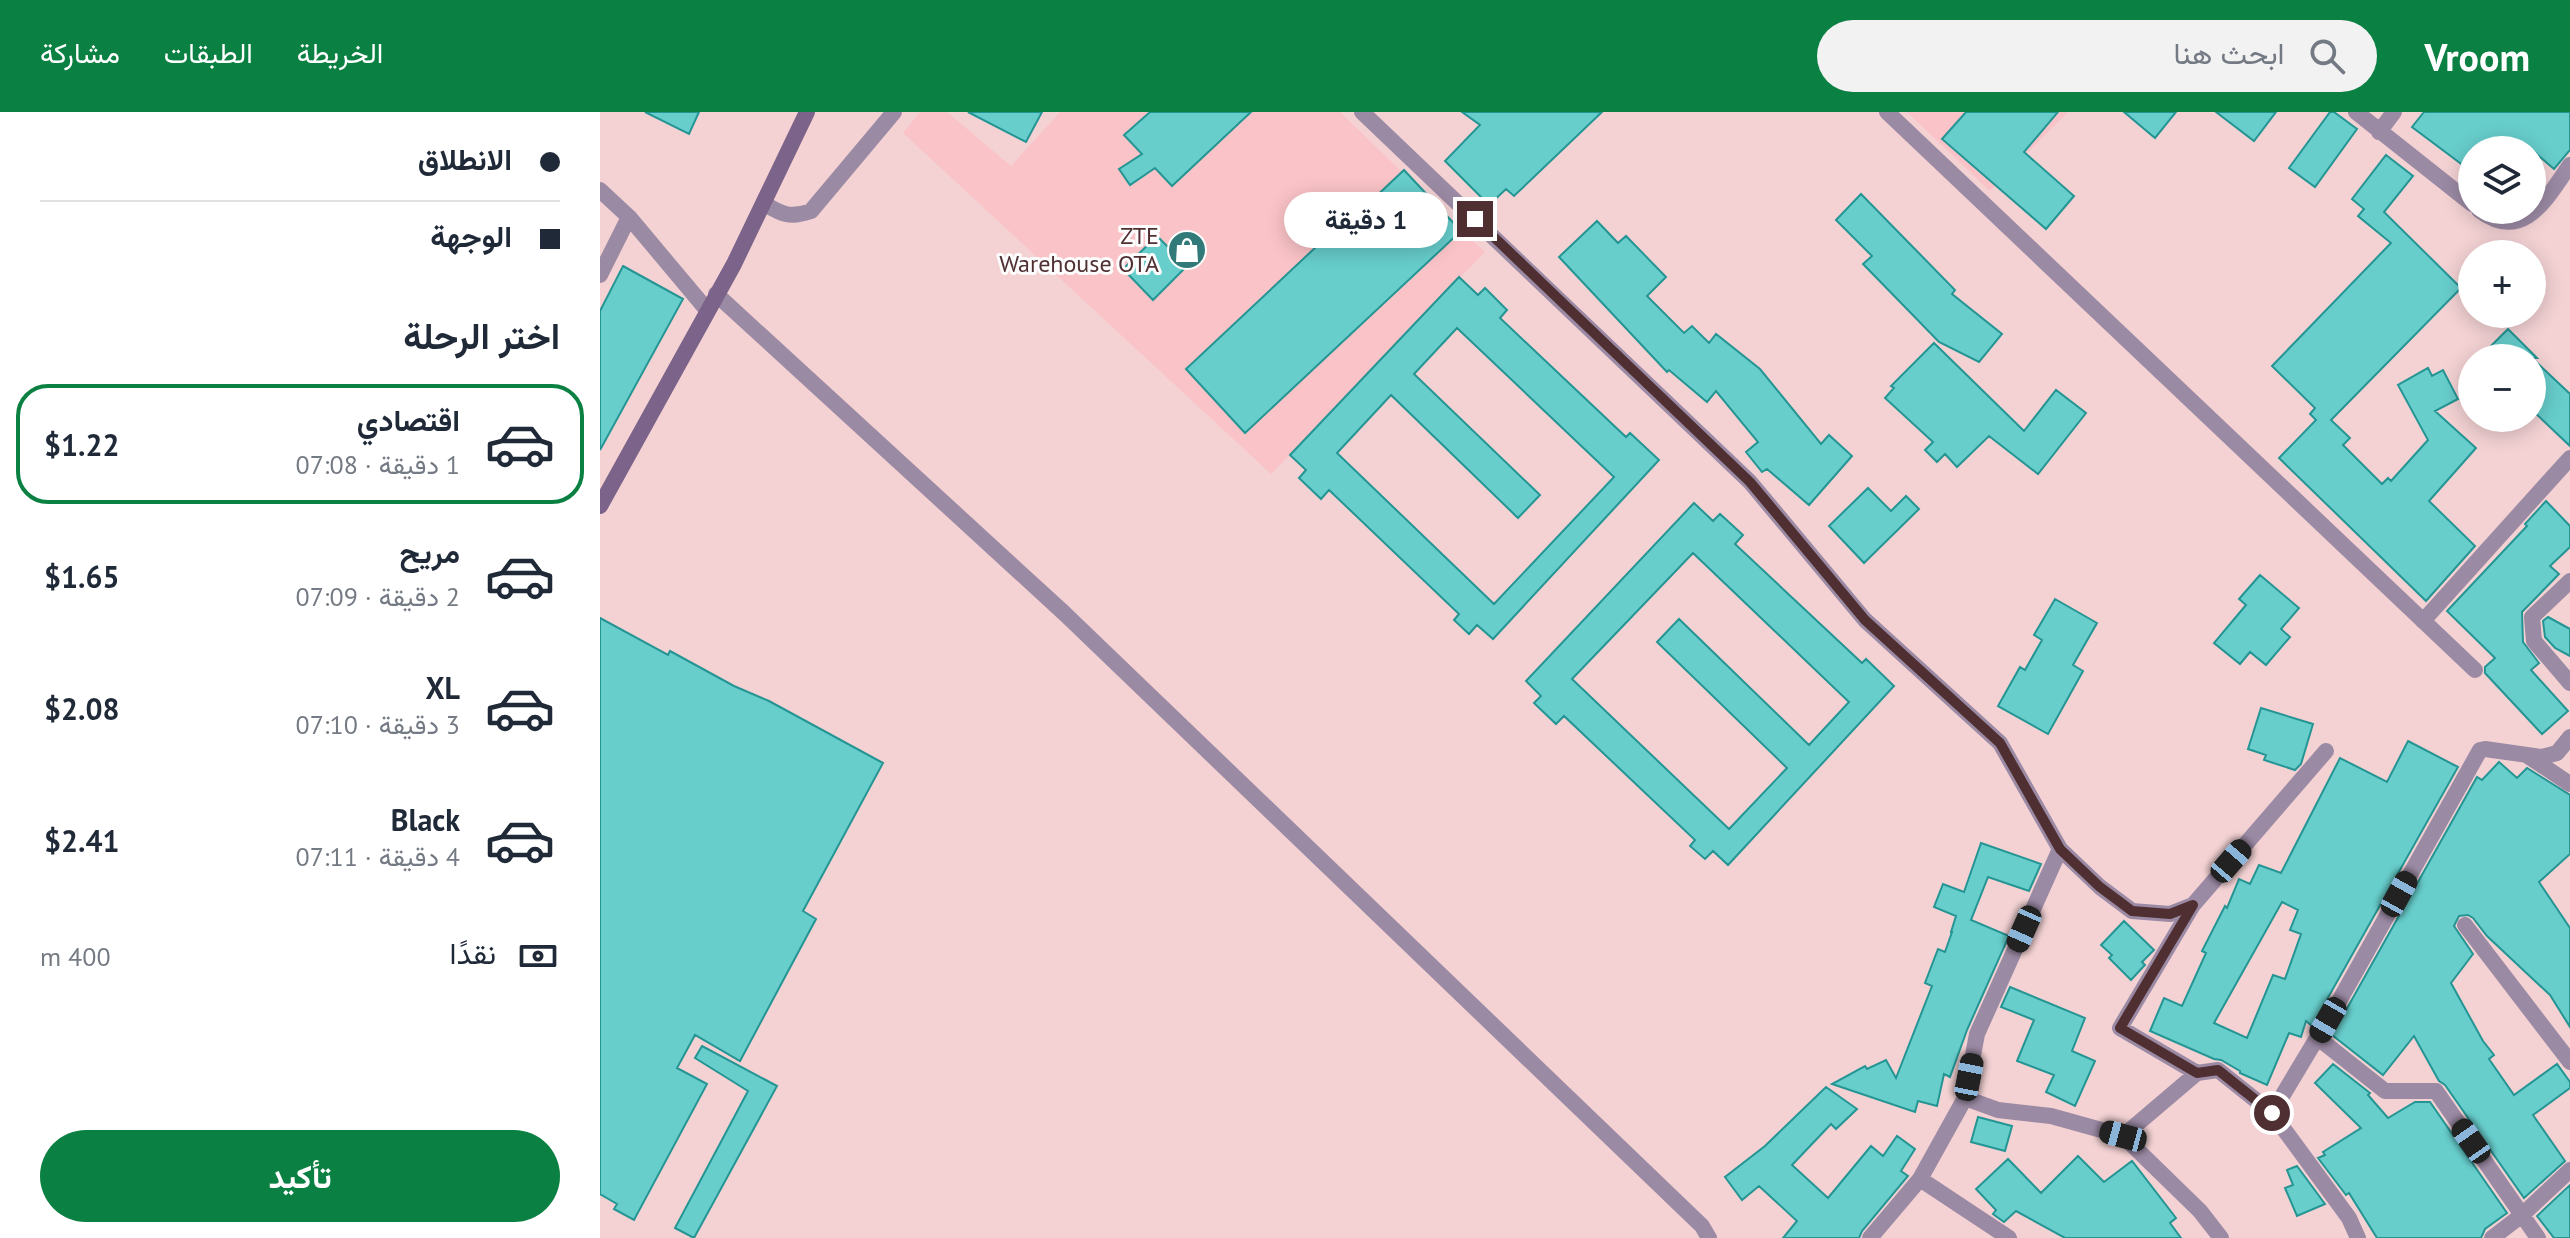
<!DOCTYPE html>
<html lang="ar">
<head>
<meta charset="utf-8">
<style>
  body { margin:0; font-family:"PT Sans",Vazirmatn,sans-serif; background:#f2f2f3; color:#1f2937; direction:rtl; height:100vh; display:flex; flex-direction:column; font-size:30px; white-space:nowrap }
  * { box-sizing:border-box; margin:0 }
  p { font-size:26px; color:#747a83 }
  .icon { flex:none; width:44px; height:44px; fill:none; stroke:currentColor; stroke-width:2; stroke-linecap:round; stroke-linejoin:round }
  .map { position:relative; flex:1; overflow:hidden; direction:ltr }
  .side { display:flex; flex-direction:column; background:#fff; width:600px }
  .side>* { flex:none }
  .top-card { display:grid; align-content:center; height:176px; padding:0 40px; background:#fff }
  .controls { position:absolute; left:1858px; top:24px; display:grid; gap:16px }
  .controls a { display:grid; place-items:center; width:88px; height:88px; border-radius:50%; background:#fff; box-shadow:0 4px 20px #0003; font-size:40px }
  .end { position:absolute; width:36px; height:36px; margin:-18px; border:10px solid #502f32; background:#fff; box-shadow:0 0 0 4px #fff }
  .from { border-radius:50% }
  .bubble { position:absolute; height:56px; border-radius:28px; background:#fff; box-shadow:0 4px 20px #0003; font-size:26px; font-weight:700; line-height:56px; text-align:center; direction:rtl }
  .car { position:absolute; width:24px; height:48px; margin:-24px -12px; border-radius:10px; box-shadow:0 0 6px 2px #0007; background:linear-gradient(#222 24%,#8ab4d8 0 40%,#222 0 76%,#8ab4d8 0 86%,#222 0) }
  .top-card b { display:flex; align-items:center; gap:28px; height:76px; font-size:30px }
  .top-card b+b { border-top:2px solid #e0e1e3 }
  .top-card i { width:20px; height:20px; background:#1f2937 }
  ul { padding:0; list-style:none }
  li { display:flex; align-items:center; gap:24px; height:120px; margin:0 16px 12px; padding:0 24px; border:4px solid transparent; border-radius:32px }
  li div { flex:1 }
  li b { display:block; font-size:30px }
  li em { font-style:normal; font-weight:700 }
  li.on { border-color:#0b8043 }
  li>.icon { width:72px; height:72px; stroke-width:1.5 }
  h2 { padding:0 40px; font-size:36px; line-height:96px }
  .pay { display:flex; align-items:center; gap:20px; height:88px; padding:0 40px; font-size:30px }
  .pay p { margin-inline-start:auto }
  .button { display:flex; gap:16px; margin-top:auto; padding:16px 40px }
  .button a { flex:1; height:92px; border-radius:48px; background:#0b8043; color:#fff; font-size:32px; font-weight:700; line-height:92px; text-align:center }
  header { display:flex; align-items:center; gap:48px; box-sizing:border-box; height:112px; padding:0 40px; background:#0b8043; color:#fff }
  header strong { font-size:38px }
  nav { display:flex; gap:44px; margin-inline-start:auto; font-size:28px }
  .search { width:560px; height:72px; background:#f2f2f3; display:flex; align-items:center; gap:20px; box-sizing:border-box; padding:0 28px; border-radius:44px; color:#747a83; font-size:30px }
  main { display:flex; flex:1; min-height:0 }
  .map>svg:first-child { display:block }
  .built { fill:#fac3c7 }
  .building { fill:#67cecc; stroke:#259594; stroke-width:2; fill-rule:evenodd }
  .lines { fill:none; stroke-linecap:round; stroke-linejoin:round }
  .street { stroke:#9b8aa4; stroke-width:16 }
  .secondary { stroke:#7c6389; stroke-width:16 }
  .route { stroke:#502f32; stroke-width:10 }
  .labels { text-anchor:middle; stroke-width:6; stroke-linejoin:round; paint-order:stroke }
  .poi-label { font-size:24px; fill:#502f32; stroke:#fcfcfc; text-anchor:end }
</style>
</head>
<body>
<header>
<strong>Vroom</strong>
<div class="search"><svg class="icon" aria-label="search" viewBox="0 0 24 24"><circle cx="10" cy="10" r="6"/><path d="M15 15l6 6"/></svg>ابحث هنا</div>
<nav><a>الخريطة</a><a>الطبقات</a><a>مشاركة</a></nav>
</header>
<main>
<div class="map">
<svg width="1970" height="1126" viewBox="0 0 1970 1126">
  <rect width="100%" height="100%" fill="#f4d2d4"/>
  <path class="built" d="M320,0H347L411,54L460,0H740L885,140L671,362L303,21Z
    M1307,0H1468L1390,79Z"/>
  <path class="building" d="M45,0H99L89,22Z
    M368,0H442L426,30Z
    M550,0H651L572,74L555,56L530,73L519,57L542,42L524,23Z
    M862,0H1002L914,84L906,77L889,93L845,49L880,13Z
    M1366,0H1458L1424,40L1474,84L1446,117L1342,27Z
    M1524,0H1576L1555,26Z
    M1616,0H1676L1654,29Z
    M1730,0H1734L1757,17L1715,75L1689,56Z
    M1824,0H1970V38L1954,57L1932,38H1872V60L1812,15Z
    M1786,43L1813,64L1784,100L1861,176L1731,308L1750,326L1743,333L1782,372L1788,366L1791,369L1828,328L1798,273L1828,256L1832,264L1843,258L1858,287L1835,299L1876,336L1829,389L1875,434L1826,489L1679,346L1716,308L1710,302L1715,296L1672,254L1791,131L1758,104L1764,97L1752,87Z
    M804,58L861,119L645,321L586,257L766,88L769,91Z
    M1261,82L1355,178L1352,182L1402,222L1379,250L1339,230L1263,152L1272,144L1236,108Z
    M997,109L1018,131L1026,124L1066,165L1047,184L1084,221L1092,214L1109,231L1116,222L1160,257L1221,332L1229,323L1252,344L1209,393L1167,357L1162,360L1146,340L1158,330L1116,279L1107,290L1069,258L1067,260L959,145Z
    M557,124L587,154L553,188L523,157Z
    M23,154L83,187L0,338V199Z
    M859,165L878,183L885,176L907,198L900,206L1026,325L1030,321L1059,348L893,527L877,513L869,522L854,508L859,502L729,378L721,387L699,366L706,358L690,343ZM857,216L1014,365L894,492L737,341L791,283L918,406L940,383L814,262Z
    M1908,217L1937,246H1932L1970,282V334L1932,298V246H1879Z
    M1334,231L1424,319L1456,278L1486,301L1438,362L1389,324L1357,355L1345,342L1337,350L1325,338L1333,330L1285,286L1294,276L1291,274Z
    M1268,376L1291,399L1306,384L1319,397L1264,451L1229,414Z
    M1946,389L1970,414V435L1950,454L1959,462L1922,500L1923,530L1939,551L1931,558L1968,599L1942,622L1885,561V555L1895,546L1847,499L1927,414L1925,412Z
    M1094,391L1113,409L1120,402L1143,423L1135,432L1262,551L1266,547L1294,574L1128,753L1113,739L1105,747L1090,734L1095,728L964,604L956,612L934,591L941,584L926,569ZM1093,441L1249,590L1209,633L1079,507L1057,530L1187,656L1129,717L972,567Z
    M1660,463L1699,496L1681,517L1690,525L1666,553L1650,540L1640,552L1614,531L1646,493L1639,487Z
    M1455,487L1497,511L1473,553L1483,559L1448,622L1398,594L1420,555L1425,558L1442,528L1434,523Z
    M1948,505L1970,517V544L1955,536L1945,525L1943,509Z
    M0,506L68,543L70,539L134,574L169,589L283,651L203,799L216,807L140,949L95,923L77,956L107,972L34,1108L14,1097L17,1092L0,1082Z
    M1661,596L1713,612L1701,652L1695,658L1664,648L1666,643L1648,637Z
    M1808,629L1858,655L1712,914L1706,909L1701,925L1689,921L1667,973L1640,961V959L1621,948L1614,947L1550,919L1564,886L1582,894L1606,841L1602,839L1625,794L1627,796L1639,767L1650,772L1659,753L1681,761L1740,646L1787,670ZM1682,790L1698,798L1690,818L1701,822L1685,867L1673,863L1647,926L1614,911Z
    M1899,650L1917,666L1927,656L1970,683V742L1939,770L1970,816V915L1950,883L1887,824L1873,806L1868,803L1859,804L1854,814L1873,842L1851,871L1883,929L1894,943L1889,947L1914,983L1957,952L1970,970V976L1933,1003L1965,1049L1924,1086L1845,973L1839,969L1814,924L1783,963L1732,923L1877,665L1882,668Z
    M1381,731L1441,752L1429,779L1388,765L1371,808L1409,824L1367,918L1350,965L1344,962L1337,994L1318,989L1315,1000L1232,972L1265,954L1267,957L1286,948L1296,966L1332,874L1325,871L1338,837L1345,840L1352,820H1351L1356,804L1334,795L1343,772L1364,780Z
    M1524,809L1554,838L1542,850L1545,853L1543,855L1531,868L1509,846L1512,843L1501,833Z
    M1410,875L1485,906L1472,939L1495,949L1475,994L1446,980L1454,963L1417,949L1434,908L1401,895Z
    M102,934L177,974L94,1126L75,1116L148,979L95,946Z
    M1733,952L1770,981L1768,983L1788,1006L1815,990H1830L1907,1101L1885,1117L1881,1126H1777L1749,1081L1746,1083L1718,1046L1725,1043L1723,1040L1761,1016L1715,971Z
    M1226,975L1257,997L1236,1017L1231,1012L1192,1053L1228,1086L1271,1034L1283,1044L1297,1024L1315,1037L1301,1059L1308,1064L1262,1119L1259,1126H1183L1197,1109L1159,1074L1142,1088L1125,1065L1165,1034Z
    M1378,1005L1412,1014L1405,1039L1371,1030Z
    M1478,1044L1504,1070L1532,1049L1576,1106L1570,1111L1581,1126H1465L1416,1099L1404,1110L1393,1102L1396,1098L1376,1077L1408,1047L1441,1081Z
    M1697,1054L1725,1092L1697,1104L1685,1076L1693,1073L1687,1058Z
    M1970,1073V1126H1954L1937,1104Z"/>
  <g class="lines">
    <path class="street" d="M762,0L1150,370L1265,508L1400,631L1460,737L1500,775L1532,799L1570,802L1593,793L1726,639
      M1287,0L1875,558
      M1756,0L1872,92
      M1779,20L1794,0
      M0,78L29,105L107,198
      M165,92C182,103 191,106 211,99L294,0
      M1879,98C1924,132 1947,85 1970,53
      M0,163L29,105
      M116,182L464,501L1102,1114L1109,1126
      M1970,469L1932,505L1934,529L1970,571
      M1823,509L1970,346
      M1928,644L1970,672
      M1460,737L1377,922L1365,986L1398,998L1451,1004L1523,1024
      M1593,793L1520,916L1597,961
      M1865,813L1970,950
      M1718,926L1785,979H1836L1938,1126
      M1672,1001L1738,891L1880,638L1885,637L1942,645L1957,641L1970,625
      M1320,1067L1409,1126
      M1270,1126L1320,1067L1365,986
      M1621,1126L1600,1099L1523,1024L1597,961L1618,958L1672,1001L1749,1106L1758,1126
      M1892,1126L1922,1103L1970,1058"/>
    <path class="secondary" d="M0,394L134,152L207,0"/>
  </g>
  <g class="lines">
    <path class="route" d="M875,107L1150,370L1265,508L1400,631L1460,737L1500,775L1532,799L1570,802L1593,793L1520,916L1597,961L1618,958L1672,1001"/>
  </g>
  <defs>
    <symbol id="shop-disc" viewBox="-11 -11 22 22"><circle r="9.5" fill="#317a79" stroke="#fcfcfc"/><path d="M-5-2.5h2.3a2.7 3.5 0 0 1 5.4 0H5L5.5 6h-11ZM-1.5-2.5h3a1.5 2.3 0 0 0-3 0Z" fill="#fff"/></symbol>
  </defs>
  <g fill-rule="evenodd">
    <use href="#shop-disc" x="565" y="116" width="44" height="44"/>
  </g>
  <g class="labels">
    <g class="poi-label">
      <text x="559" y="132">ZTE<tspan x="559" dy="28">Warehouse OTA</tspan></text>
    </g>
  </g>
</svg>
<div class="controls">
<a><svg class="icon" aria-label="layers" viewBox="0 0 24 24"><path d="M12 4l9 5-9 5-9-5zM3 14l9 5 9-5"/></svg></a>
<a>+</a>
<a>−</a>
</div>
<i class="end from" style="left:1672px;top:1001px"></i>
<i class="end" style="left:875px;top:107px"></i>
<div class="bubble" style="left:684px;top:80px;width:164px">1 دقيقة</div>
<i class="car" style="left:1631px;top:749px;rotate:41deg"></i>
<i class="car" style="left:1799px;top:782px;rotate:29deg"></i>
<i class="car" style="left:1424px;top:817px;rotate:204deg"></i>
<i class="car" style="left:1728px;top:908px;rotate:210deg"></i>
<i class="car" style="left:1369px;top:965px;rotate:11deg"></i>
<i class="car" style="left:1523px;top:1024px;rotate:285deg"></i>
<i class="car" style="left:1871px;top:1029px;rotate:325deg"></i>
</div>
<section class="side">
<div class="top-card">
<b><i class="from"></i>الانطلاق</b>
<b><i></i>الوجهة</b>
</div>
<h2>اختر الرحلة</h2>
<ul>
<li class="on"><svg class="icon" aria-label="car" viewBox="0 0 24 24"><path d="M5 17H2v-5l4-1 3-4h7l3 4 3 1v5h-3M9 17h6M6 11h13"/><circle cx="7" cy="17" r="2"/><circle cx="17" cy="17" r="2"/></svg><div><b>اقتصادي</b><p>1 دقيقة · 07:08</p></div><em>$1.22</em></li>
<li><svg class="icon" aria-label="car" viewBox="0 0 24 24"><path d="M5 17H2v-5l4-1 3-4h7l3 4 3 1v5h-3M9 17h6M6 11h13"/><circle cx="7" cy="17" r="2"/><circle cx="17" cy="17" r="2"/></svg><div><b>مريح</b><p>2 دقيقة · 07:09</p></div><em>$1.65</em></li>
<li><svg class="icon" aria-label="car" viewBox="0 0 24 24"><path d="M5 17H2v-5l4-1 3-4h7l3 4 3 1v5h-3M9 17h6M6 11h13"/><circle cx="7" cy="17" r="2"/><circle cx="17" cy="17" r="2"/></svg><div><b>XL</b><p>3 دقيقة · 07:10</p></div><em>$2.08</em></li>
<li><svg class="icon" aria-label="car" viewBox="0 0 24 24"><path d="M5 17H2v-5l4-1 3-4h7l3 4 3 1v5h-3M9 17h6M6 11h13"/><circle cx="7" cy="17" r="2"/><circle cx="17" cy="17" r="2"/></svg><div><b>Black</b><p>4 دقيقة · 07:11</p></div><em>$2.41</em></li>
</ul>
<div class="pay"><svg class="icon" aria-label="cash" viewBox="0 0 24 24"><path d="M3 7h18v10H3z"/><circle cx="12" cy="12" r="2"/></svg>نقدًا<p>400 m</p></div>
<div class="button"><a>تأكيد</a></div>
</section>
</main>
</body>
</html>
